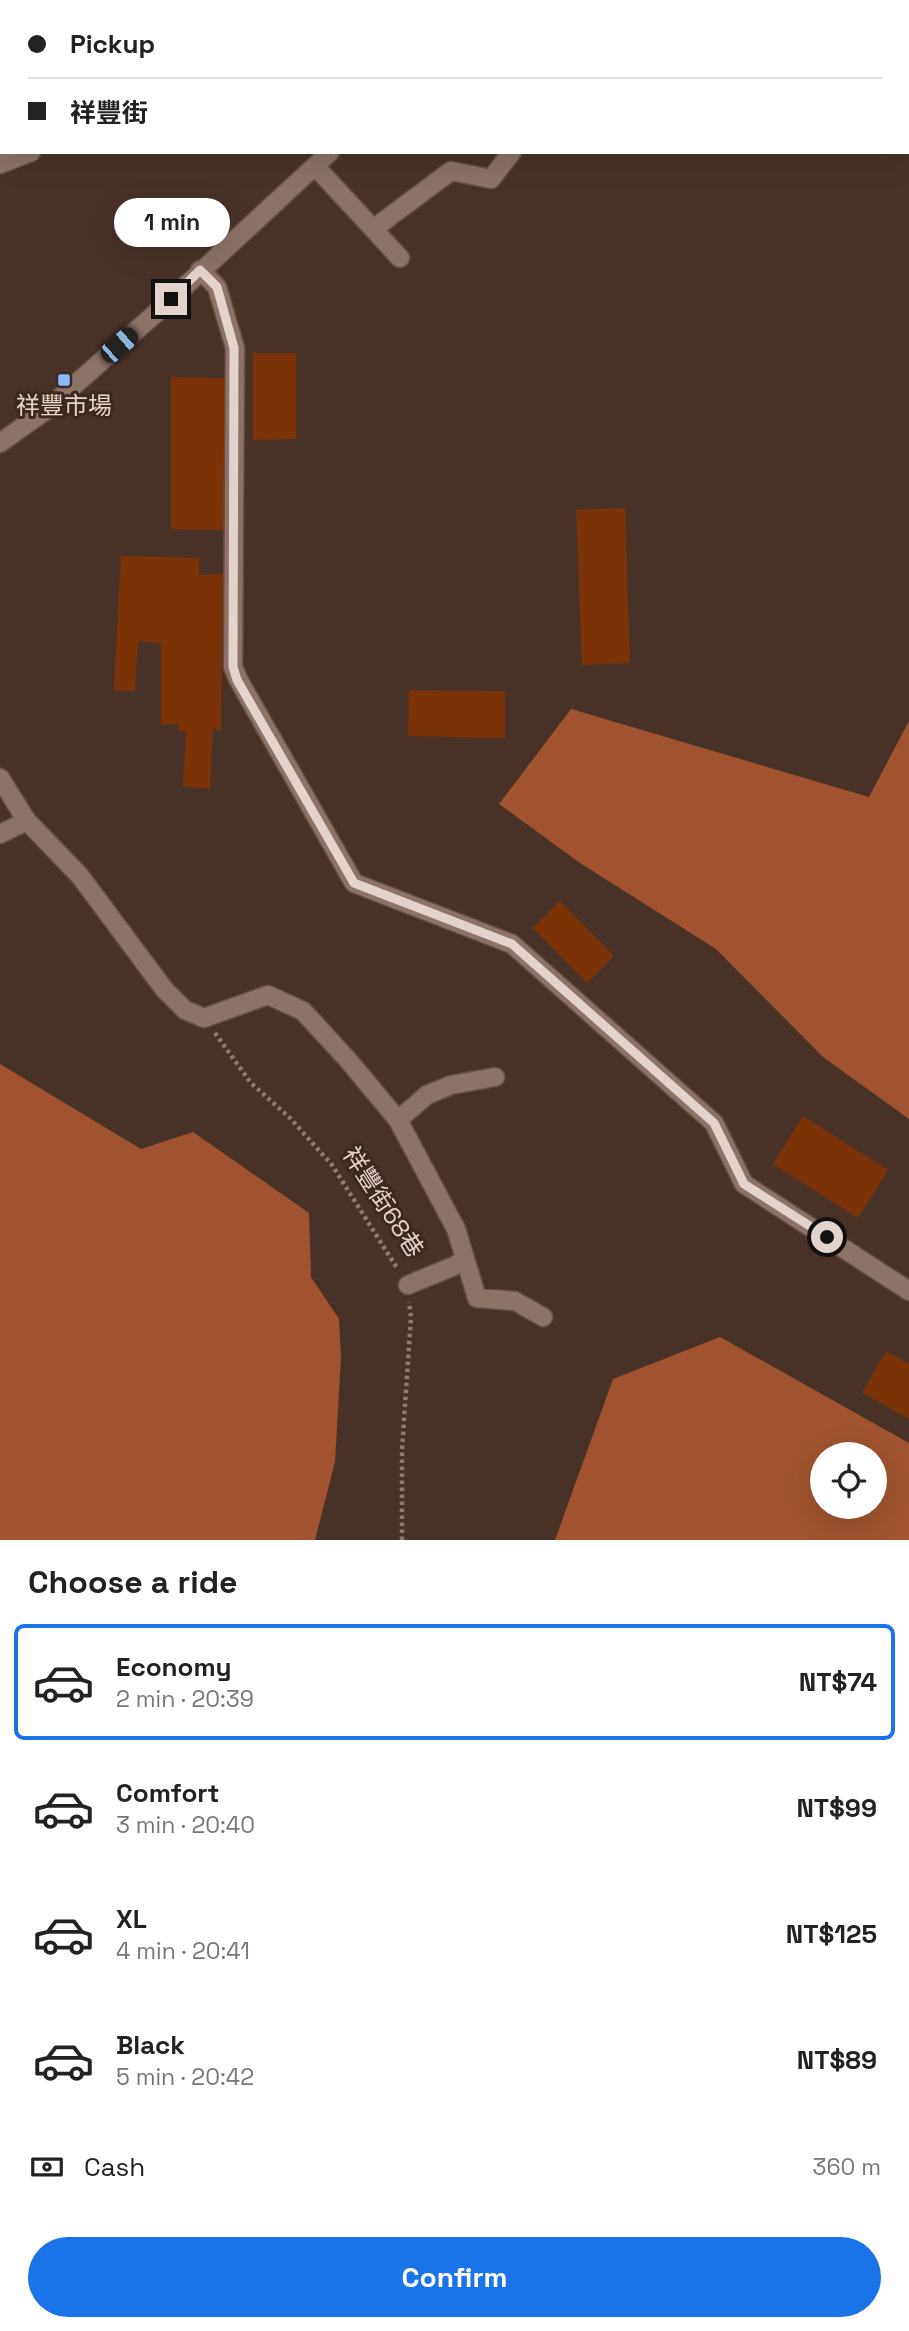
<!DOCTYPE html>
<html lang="en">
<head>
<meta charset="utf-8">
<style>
  body { margin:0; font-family:"Space Grotesk","Noto Sans TC",sans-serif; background:#f2f2f2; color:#222; height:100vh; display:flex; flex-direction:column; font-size:26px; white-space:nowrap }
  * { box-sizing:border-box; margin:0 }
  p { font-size:23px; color:#767676 }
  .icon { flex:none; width:38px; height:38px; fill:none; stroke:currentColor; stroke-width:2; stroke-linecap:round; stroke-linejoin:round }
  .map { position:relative; height:1540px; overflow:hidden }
  .drawer { display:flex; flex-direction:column; background:#fff; flex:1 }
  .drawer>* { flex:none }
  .top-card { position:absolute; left:0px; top:0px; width:910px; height:154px; box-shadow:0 7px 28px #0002; display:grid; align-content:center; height:154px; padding:0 28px; background:#fff }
  .tools { position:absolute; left:810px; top:1442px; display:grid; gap:14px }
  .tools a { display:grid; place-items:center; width:77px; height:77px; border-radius:50%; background:#fff; box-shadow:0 7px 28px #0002; font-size:35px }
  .end { position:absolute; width:32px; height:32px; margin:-16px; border:9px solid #e2d3cd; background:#111; box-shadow:0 0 0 4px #111 }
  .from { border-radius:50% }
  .bubble { position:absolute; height:49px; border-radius:24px; background:#fff; box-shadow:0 7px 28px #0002; font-size:23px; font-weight:800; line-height:49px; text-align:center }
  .car { position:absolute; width:21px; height:42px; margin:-21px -10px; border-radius:9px; box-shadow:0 0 5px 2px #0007; background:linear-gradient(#222 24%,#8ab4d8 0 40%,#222 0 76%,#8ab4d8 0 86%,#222 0) }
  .top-card b { display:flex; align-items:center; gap:24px; height:66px; font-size:26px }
  .top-card b+b { border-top:2px solid #e0e0e0 }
  .top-card i { width:18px; height:18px; background:#222 }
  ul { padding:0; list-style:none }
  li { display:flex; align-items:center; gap:21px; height:116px; margin:0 14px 10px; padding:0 14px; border:4px solid transparent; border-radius:10px }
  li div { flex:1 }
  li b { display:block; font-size:26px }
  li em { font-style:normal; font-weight:800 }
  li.active { border-color:#1a73e8 }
  li>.icon { width:63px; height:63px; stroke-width:1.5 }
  h2 { padding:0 28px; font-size:32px; line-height:84px }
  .pay { display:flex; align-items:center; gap:18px; height:77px; padding:0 28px; font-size:26px }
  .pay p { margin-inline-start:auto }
  .cta { display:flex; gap:14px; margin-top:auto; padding:14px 28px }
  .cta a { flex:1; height:80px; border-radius:42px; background:#1a73e8; color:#fff; font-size:28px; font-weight:800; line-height:80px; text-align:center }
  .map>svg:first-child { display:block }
  .forest { fill:#a0532e; fill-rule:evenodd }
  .building { fill:#7c3207 }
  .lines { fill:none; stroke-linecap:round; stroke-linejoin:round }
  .minor-casing { stroke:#635149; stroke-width:21 }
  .path { stroke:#8d7a72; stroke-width:4.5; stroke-dasharray:3.5 3.5; stroke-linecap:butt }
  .minor { stroke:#8c7267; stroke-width:18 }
  .route { stroke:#e2d3cd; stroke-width:9 }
  .poi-dot { fill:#88bbfc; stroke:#3d281e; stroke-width:2.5 }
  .labels { text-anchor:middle; stroke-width:6; stroke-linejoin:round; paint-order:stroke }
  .poi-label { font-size:24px; fill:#e2d3cd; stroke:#3d281e }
  .street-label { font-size:24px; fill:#e2d3cd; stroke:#3d281e }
</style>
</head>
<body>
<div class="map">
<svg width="909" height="1540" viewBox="0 0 909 1540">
  <rect width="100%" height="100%" fill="#483228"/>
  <path class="forest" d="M571,709L869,797L909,721V1119L823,1057L716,949L580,863L499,804Z
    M0,1064L141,1149L193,1132L309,1213L311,1277L339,1319L341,1357L335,1462L315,1540H0Z
    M720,1337L909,1443V1540H555L613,1379ZM822,1454H875V1507H822Z"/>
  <path class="building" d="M253,353H296V439L253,440Z
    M171,377L225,378L224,530L171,529Z
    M625,508L630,663L582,665L576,510Z
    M121,556L199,558V575L223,574L221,730L213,729L210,789L183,786L186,731H178L179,724L161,725V643L138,641L135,691L114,690Z
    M409,690L505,691V738L408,736Z
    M560,901L614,956L587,983L533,928Z
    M803,1116L888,1170L858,1218L773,1164Z
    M886,1351L909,1364V1419L862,1393Z"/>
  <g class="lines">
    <defs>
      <path id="minor" d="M203,2L207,0
        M498,2L500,0
        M577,2L578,0
        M0,164L31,152
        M315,166L400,258
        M373,229L451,171L491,179L512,152
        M200,270L217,287L235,348L233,667L238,679L354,883L512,944L714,1123L744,1184L909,1291
        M0,443L45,411L156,313L330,152
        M0,778L27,821L80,876L164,989L185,1010L204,1018L268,995L303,1011L348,1060L398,1120L456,1229L477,1298L515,1301L543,1317
        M0,834L27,821
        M398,1120L427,1095L451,1085L495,1077
        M408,1285L454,1266L465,1259"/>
    </defs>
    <use href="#minor" class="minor-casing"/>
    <path class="path" d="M215,1033L251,1083L290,1118L332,1165L397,1268
      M402,1540V1450L411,1317L409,1302"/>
    <use href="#minor" class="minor"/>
  </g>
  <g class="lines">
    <path class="route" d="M171,299L200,270L217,287L234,348L233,667L237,680L354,883L512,944L714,1123L744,1184L827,1237"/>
  </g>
  <rect class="poi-dot" x="57" y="373" width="14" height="14" rx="3.5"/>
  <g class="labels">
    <g class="poi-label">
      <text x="64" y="414">祥豐市場</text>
    </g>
    <g class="street-label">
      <text transform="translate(383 1202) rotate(57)" y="8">祥豐街68巷</text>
    </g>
  </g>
</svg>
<div class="tools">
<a><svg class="icon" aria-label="locate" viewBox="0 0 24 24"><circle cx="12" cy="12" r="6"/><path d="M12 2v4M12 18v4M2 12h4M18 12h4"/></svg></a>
</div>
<i class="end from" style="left:827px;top:1237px"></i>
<i class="end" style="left:171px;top:299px"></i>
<div class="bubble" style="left:114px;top:198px;width:116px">1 min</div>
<i class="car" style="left:119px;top:345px;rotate:49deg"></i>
<div class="top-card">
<b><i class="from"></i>Pickup</b>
<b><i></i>祥豐街</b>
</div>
</div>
<section class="drawer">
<h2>Choose a ride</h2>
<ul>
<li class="active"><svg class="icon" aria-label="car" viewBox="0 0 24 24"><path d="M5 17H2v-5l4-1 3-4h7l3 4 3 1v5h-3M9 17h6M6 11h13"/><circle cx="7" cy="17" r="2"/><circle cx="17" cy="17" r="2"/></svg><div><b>Economy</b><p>2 min · 20:39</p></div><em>NT$74</em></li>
<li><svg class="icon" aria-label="car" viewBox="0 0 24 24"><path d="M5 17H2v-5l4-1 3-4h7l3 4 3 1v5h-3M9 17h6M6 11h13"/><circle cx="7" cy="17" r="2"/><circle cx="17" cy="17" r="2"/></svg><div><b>Comfort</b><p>3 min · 20:40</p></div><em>NT$99</em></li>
<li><svg class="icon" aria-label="car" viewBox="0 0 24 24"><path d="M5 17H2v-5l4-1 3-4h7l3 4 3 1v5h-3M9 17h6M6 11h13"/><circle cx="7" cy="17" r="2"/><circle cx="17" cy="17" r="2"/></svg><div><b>XL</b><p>4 min · 20:41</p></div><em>NT$125</em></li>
<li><svg class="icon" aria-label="car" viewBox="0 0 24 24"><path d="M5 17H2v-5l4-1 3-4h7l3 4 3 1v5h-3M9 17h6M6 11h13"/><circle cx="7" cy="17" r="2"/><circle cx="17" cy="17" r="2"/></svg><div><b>Black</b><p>5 min · 20:42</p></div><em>NT$89</em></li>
</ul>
<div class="pay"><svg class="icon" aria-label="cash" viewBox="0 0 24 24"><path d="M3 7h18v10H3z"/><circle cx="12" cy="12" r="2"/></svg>Cash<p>360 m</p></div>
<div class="cta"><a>Confirm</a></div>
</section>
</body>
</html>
